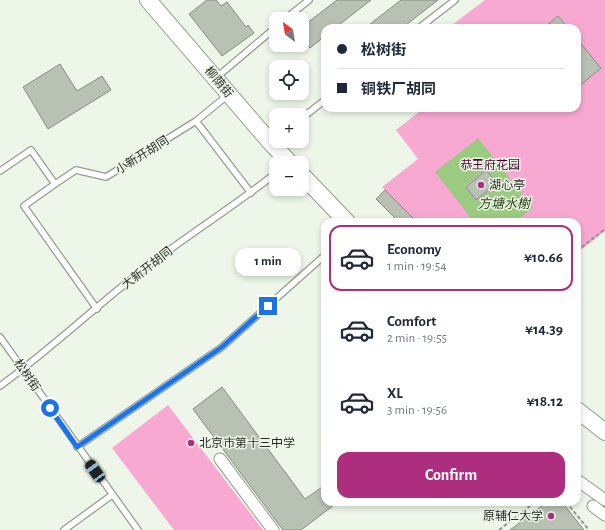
<!DOCTYPE html>
<html lang="en">
<head>
<meta charset="utf-8">
<style>
  body { margin:0; font-family:"Alegreya Sans","Noto Sans SC",sans-serif; background:#f6f6f7; color:#1f2937; height:100vh; display:flex; flex-direction:column; font-size:15px; white-space:nowrap }
  * { box-sizing:border-box; margin:0 }
  p { font-size:13px; color:#747a83 }
  .icon { flex:none; width:22px; height:22px; fill:none; stroke:currentColor; stroke-width:2; stroke-linecap:round; stroke-linejoin:round }
  .map { position:relative; flex:1; overflow:hidden }
  .side { position:absolute; left:321px; top:218px; width:260px; height:288px; display:flex; flex-direction:column; background:#fff; border-radius:12px; box-shadow:0 2px 6px #0003 }
  .side>* { flex:none }
  .banner { position:absolute; left:321px; top:24px; width:260px; height:88px; border-radius:12px; box-shadow:0 2px 6px #0003; display:grid; align-content:center; height:88px; padding:0 16px; background:#fff }
  .needle { width:26px; rotate:329deg }
  .fabs { position:absolute; left:269px; top:12px; display:grid; gap:8px }
  .fabs a { display:grid; place-items:center; width:40px; height:40px; border-radius:8px; background:#fff; box-shadow:0 2px 6px #0003; font-size:20px }
  .end { position:absolute; width:18px; height:18px; margin:-9px; border:5px solid #1a73e8; background:#fff; box-shadow:0 0 0 2px #fff }
  .from { border-radius:50% }
  .bubble { position:absolute; height:28px; border-radius:12px; background:#fff; box-shadow:0 2px 6px #0003; font-size:13px; font-weight:700; line-height:28px; text-align:center }
  .car { position:absolute; width:12px; height:24px; margin:-12px -6px; border-radius:5px; box-shadow:0 0 3px 1px #0007; background:linear-gradient(#222 24%,#8ab4d8 0 40%,#222 0 76%,#8ab4d8 0 86%,#222 0) }
  .banner b { display:flex; align-items:center; gap:14px; height:38px; font-size:15px }
  .banner b+b { border-top:1px solid #e0e1e3 }
  .banner i { width:10px; height:10px; background:#1f2937 }
  ul { padding:7px 0 0; list-style:none }
  li { display:flex; align-items:center; gap:12px; height:66px; margin:0 8px 6px; padding:0 8px; border:2px solid transparent; border-radius:12px }
  li div { flex:1 }
  li b { display:block; font-size:15px }
  li em { font-style:normal; font-weight:700 }
  li.active { border-color:#ad2e7e }
  li>.icon { width:36px; height:36px; stroke-width:1.5 }
  .action { display:flex; gap:8px; margin-top:auto; padding:8px 16px }
  .action a { flex:1; height:46px; border-radius:12px; background:#ad2e7e; color:#fff; font-size:16px; font-weight:700; line-height:46px; text-align:center }
  .map>svg:first-child { display:block }
  .green { fill:#f7a9d2 }
  .water { fill:#9bcb80; fill-rule:evenodd }
  .building { fill:#b8c1b3; stroke:#838c7e }
  .lines { fill:none; stroke-linecap:round; stroke-linejoin:round }
  .lane-casing { stroke:#949d8f; stroke-width:8 }
  .street-casing { stroke:#949d8f; stroke-width:13 }
  .secondary-casing { stroke:#949d8f; stroke-width:18 }
  .path { stroke:#92988e; stroke-width:2; stroke-dasharray:4 2; stroke-linecap:butt }
  .lane { stroke:#fff; stroke-width:5.5 }
  .street { stroke:#fff; stroke-width:11 }
  .secondary { stroke:#fff; stroke-width:16 }
  .route { stroke:#1a73e8; stroke-width:5 }
  .poi-dot { fill:#ad2e7e; stroke:#edf6e8; stroke-width:1.5 }
  .labels { text-anchor:middle; stroke-width:3; stroke-linejoin:round; paint-order:stroke }
  .street-label { font-size:12px; fill:#272a25; stroke:#edf6e8 }
  .park-label { font-size:12px; fill:#4d0234; stroke:#edf6e8 }
  .poi-label { font-size:12px; fill:#272a25; stroke:#edf6e8; text-anchor:start }
  .water-label { font-size:13px; font-style:italic; fill:#264510; stroke:#edf6e8 }
</style>
</head>
<body>
<div class="map">
<svg width="605" height="530" viewBox="0 0 605 530">
  <rect width="100%" height="100%" fill="#edf6e8"/>
  <path class="green" d="M485,0H605V231L577,253V222H417L382,187L418,159L396,130L424,108H577V28H448Z
    M168,405L263,530H174L112,448Z"/>
  <path class="water" d="M478,138L533,208L514,222H474L435,172ZM486,169L498,184L476,201L465,186Z"/>
  <path class="building" d="M207,0H216L221,6L227,2L246,27L248,25L254,33L222,56L189,14Z
    M337,0H371L335,28H325V36L310,48L302,38V27Z
    M401,0H438L402,28H365Z
    M558,16L568,28H544Z
    M577,39L601,68L577,88Z
    M60,64L77,91L102,76L111,90L48,129L23,87Z
    M486,170L497,183L476,200L466,187Z
    M385,190L417,222H399L376,199Z
    M222,387L305,499L325,485V502H338L301,530H283L193,409Z
    M547,502H562L584,530H510Z"/>
  <g class="lines">
    <defs>
      <path id="lane" d="M285,19L309,0
        M419,28L455,0
        M217,77L276,27
        M302,118L325,100
        M196,121L251,193
        M0,171L31,150L55,184L76,170L106,177L196,121L228,95
        M55,184L24,206L97,309
        M0,337L138,530
        M0,386C54,347 101,301 153,262C194,231 237,204 276,173
        M77,447L222,347L325,255
        M64,530L112,495"/>
      <path id="street" d="M220,459L273,530
        M577,480L605,500
        M593,506L605,515"/>
      <path id="secondary" d="M148,0L270,142L290,163
        M302,175L347,222
        M577,410L605,432"/>
    </defs>
    <use href="#lane" class="lane-casing"/>
    <use href="#street" class="street-casing"/>
    <use href="#secondary" class="secondary-casing"/>
    <path class="path" d="M577,251L605,229
      M566,502L589,530
      M499,530L535,502"/>
    <use href="#lane" class="lane"/>
    <use href="#street" class="street"/>
    <use href="#secondary" class="secondary"/>
  </g>
  <g class="lines">
    <path class="route" d="M50,408L77,447L222,347L268,306"/>
  </g>
  <g class="poi-dot">
    <circle cx="481" cy="185" r="4"/>
    <circle cx="191" cy="443" r="4"/>
    <circle cx="551" cy="516" r="4"/>
  </g>
  <g class="labels">
    <g class="street-label">
      <text transform="translate(219 82) rotate(50)" y="4">柳荫街</text>
      <text transform="translate(142 155) rotate(-32)" y="4">小新开胡同</text>
      <text transform="translate(147 268) rotate(-38)" y="4">大新开胡同</text>
      <text transform="translate(27 375) rotate(55)" y="4">松树街</text>
    </g>
    <g class="park-label">
      <text x="490" y="169">恭王府花园</text>
    </g>
    <g class="poi-label">
      <text x="489" y="189">湖心亭</text>
      <text x="199" y="447">北京市第十三中学</text>
      <text x="543" y="520" text-anchor="end">原辅仁大学</text>
    </g>
    <g class="water-label">
      <text x="504" y="208">方塘水榭</text>
    </g>
  </g>
</svg>
<div class="fabs">
<a><svg class="needle" viewBox="-14 -14 28 28"><path d="M0-13l5 13h-10z" fill="#e53935"/><path d="M0 13l5-13h-10z" fill="#747a83"/></svg></a>
<a><svg class="icon" aria-label="locate" viewBox="0 0 24 24"><circle cx="12" cy="12" r="6"/><path d="M12 2v4M12 18v4M2 12h4M18 12h4"/></svg></a>
<a>+</a>
<a>−</a>
</div>
<i class="end from" style="left:50px;top:408px"></i>
<i class="end" style="left:268px;top:306px"></i>
<div class="bubble" style="left:235px;top:248px;width:66px">1 min</div>
<i class="car" style="left:95px;top:471px;rotate:324deg"></i>
<div class="banner">
<b><i class="from"></i>松树街</b>
<b><i></i>铜铁厂胡同</b>
</div>
<section class="side">
<ul>
<li class="active"><svg class="icon" aria-label="car" viewBox="0 0 24 24"><path d="M5 17H2v-5l4-1 3-4h7l3 4 3 1v5h-3M9 17h6M6 11h13"/><circle cx="7" cy="17" r="2"/><circle cx="17" cy="17" r="2"/></svg><div><b>Economy</b><p>1 min · 19:54</p></div><em>¥10.66</em></li>
<li><svg class="icon" aria-label="car" viewBox="0 0 24 24"><path d="M5 17H2v-5l4-1 3-4h7l3 4 3 1v5h-3M9 17h6M6 11h13"/><circle cx="7" cy="17" r="2"/><circle cx="17" cy="17" r="2"/></svg><div><b>Comfort</b><p>2 min · 19:55</p></div><em>¥14.39</em></li>
<li><svg class="icon" aria-label="car" viewBox="0 0 24 24"><path d="M5 17H2v-5l4-1 3-4h7l3 4 3 1v5h-3M9 17h6M6 11h13"/><circle cx="7" cy="17" r="2"/><circle cx="17" cy="17" r="2"/></svg><div><b>XL</b><p>3 min · 19:56</p></div><em>¥18.12</em></li>
</ul>
<div class="action"><a>Confirm</a></div>
</section>
</div>
</body>
</html>
